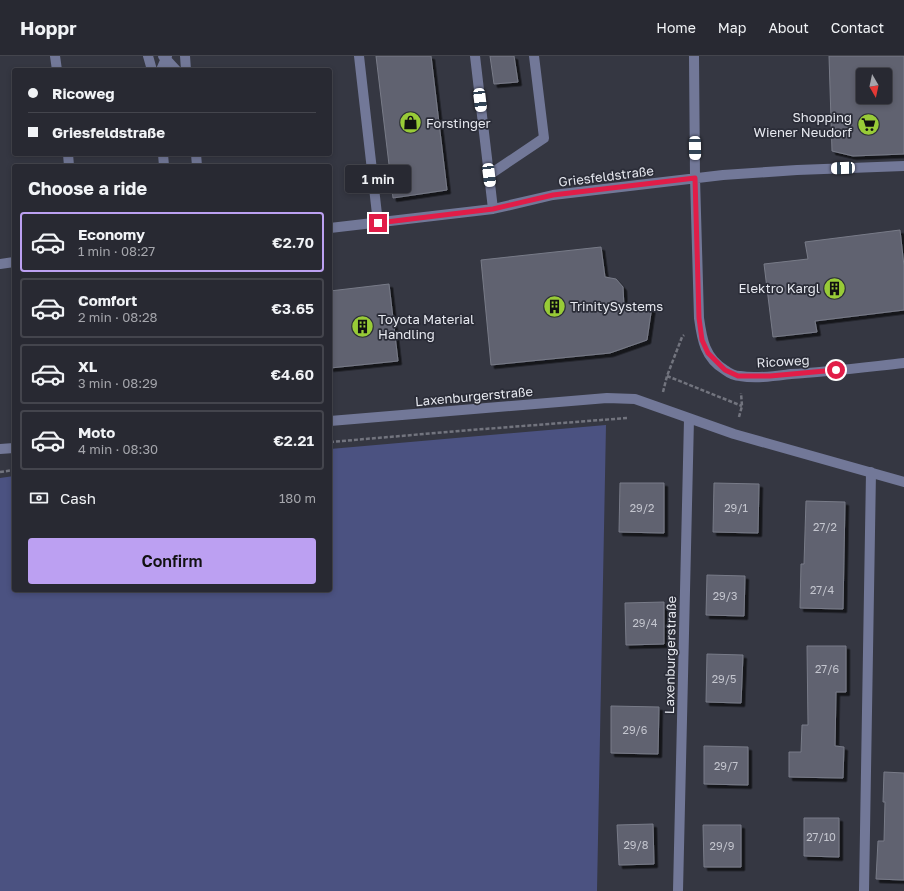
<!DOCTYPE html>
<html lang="en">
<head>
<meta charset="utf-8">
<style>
  body { margin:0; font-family:"Golos Text",sans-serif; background:#34353e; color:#f1f3f6; height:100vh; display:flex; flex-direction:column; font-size:15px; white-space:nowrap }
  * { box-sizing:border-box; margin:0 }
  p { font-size:13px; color:#a5a6ac }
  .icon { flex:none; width:22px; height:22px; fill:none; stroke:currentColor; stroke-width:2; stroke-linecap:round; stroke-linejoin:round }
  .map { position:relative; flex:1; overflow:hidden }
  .details { position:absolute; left:12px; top:108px; width:320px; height:428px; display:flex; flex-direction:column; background:#282932; border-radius:4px; box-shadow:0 2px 6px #0003,0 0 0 1px #44454d }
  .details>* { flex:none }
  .banner { position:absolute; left:12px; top:12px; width:320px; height:88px; border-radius:4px; box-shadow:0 2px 6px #0003,0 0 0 1px #44454d; display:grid; align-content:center; height:88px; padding:0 16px; background:#282932 }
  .needle { width:26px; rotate:171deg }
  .buttons { position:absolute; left:856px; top:12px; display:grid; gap:8px }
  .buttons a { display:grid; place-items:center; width:36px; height:36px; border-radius:4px; background:#282932; box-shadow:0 2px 6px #0003,0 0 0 1px #44454d; font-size:20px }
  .end { position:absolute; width:18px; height:18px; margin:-9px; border:5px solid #e11d48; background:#fff; box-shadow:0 0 0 2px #fff }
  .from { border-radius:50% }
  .bubble { position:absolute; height:28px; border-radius:4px; background:#282932; box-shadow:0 2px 6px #0003,0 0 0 1px #44454d; font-size:13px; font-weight:600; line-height:28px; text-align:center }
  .car { position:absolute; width:12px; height:24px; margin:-12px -6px; border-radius:5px; box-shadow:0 0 3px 1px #0007; background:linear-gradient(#fff 24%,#345 0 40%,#fff 0 76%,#345 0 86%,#fff 0) }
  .banner b { display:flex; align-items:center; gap:14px; height:38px; font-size:15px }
  .banner b+b { border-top:1px solid #44454d }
  .banner i { width:10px; height:10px; background:#f1f3f6 }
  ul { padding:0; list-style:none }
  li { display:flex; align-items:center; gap:12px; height:60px; margin:0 8px 6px; padding:0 8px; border:2px solid #44454d; border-radius:4px }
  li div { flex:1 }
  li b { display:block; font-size:15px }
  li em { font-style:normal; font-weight:600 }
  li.current { border-color:#bca0f2 }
  li>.icon { width:36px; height:36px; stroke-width:1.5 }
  h2 { padding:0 16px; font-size:18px; line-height:48px }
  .pay { display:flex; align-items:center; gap:10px; height:44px; padding:0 16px; font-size:15px }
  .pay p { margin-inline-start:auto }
  .cta { display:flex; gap:8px; margin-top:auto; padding:8px 16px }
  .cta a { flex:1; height:46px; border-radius:4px; background:#bca0f2; color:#111; font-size:16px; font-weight:600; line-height:46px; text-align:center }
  header { display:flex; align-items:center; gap:24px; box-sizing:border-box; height:56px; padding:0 20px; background:#282932; border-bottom:1px solid #44454d }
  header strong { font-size:19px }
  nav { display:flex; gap:22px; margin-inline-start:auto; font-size:14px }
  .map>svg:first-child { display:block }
  .green { fill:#4b5281 }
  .building { fill:#60626f; stroke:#787b88; fill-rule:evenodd; filter:url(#shadow) }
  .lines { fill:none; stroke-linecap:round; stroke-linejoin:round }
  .path { stroke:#72747e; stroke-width:2.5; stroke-dasharray:4 2; stroke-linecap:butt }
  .minor { stroke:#727898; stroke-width:10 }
  .route { stroke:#e11d48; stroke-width:5 }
  .labels { text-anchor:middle; stroke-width:3.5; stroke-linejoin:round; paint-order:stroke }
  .number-label { font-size:11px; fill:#c4c6cf }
  .poi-label { font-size:13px; fill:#e6e8ef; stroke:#2b2d38; text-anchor:start }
  .street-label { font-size:13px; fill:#e6e8ef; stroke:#2b2d38 }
</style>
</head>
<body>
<header>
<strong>Hoppr</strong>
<nav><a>Home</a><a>Map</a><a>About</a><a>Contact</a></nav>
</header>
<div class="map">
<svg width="904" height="835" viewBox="0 0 904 835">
  <defs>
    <filter id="shadow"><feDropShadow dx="3.5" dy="3.5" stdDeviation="0" flood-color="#0009"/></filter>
  </defs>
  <rect width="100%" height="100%" fill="#353742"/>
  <path class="green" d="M606,369L597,835H0V422L14,420V534H330V393Z"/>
  <path class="building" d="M376,0H431L447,134L393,142Z
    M490,0H514L518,26L494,28Z
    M829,0H904V98L853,100L832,95ZM863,19H885V41H863Z
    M900,174L904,210V254L815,265L817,276L773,281L764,208L808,203L805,186Z
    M601,191L605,221L616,223L623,231L624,251L652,250L647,284L610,297L491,309L481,204Z
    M389,228L398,305L330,312V235Z
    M620,427H664V477L619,476Z
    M714,427L759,428L758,477L713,476Z
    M806,445L845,446L843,553L800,552L801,508H804Z
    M707,519L745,520L744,560L706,559Z
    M664,546V588L626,589L625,547Z
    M807,590H846V636H836L835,690L844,691L843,722L789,721V696H801L802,669H808Z
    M707,598L743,599L741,647L706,646Z
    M611,650L659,651L658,698L611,697Z
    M704,690L748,691V729L704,728Z
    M884,716L904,717V824L876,823L878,785H884L885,746H883Z
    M804,762H839V801L804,800Z
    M653,768L654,808L619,809L617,769Z
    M703,769H741V811H704Z"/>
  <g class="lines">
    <path class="path" d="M667,320L742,350
      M663,336L667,320L682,281L684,279
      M739,361L742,350L741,337
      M330,386L471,374L627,362
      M0,416L14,414"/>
    <path class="minor" d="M55,0L57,14
      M148,0L152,14
      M163,0L176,14
      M185,0L186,14
      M359,0L378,167
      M475,0L493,153
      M694,0L695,122L699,262C702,284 705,302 725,314C729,317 735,320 740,320C756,323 775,320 791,318C829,316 867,311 904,307
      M161,14L167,0
      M68,98L69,110
      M163,98L164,110
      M196,98L197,110
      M489,119L544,82L534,0
      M330,172L493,153L553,139L723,119L797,114L904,110
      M0,208L14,206
      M330,365L607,342L635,343L734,378L904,426
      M0,393L14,392
      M678,835L689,363
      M864,835L871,416"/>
  </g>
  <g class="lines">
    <path class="route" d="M378,167L493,153L553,139L695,122L699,262L702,284L708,297L725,314L738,320H770L836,314"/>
  </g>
  <defs>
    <symbol id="shop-disc" viewBox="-11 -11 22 22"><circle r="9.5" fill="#98cb37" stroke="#2b2d38"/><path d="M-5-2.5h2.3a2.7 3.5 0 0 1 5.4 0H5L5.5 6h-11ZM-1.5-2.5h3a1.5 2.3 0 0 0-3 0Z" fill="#111"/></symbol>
    <symbol id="supermarket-disc" viewBox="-11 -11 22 22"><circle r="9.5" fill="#98cb37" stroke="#2b2d38"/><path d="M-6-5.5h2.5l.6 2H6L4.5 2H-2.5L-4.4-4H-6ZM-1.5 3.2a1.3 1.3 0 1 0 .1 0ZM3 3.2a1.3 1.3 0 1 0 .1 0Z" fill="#111"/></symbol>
    <symbol id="building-disc" viewBox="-11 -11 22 22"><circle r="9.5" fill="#98cb37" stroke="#2b2d38"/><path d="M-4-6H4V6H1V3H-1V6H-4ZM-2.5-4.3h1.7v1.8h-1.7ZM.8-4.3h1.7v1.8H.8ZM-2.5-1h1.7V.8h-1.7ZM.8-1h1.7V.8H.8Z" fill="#111"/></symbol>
  </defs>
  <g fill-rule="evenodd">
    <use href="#shop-disc" x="398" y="54" width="25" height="25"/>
    <use href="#supermarket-disc" x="856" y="56" width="25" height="25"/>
    <use href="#building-disc" x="822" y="220" width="25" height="25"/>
    <use href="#building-disc" x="542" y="238" width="25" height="25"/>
    <use href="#building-disc" x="350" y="258" width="25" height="25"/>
  </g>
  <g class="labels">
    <g class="number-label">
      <text x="642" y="456">29/2</text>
      <text x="736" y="456">29/1</text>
      <text x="825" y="475">27/2</text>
      <text x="822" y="538">27/4</text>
      <text x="725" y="544">29/3</text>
      <text x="645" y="571">29/4</text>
      <text x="827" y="617">27/6</text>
      <text x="724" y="627">29/5</text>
      <text x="635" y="678">29/6</text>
      <text x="726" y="714">29/7</text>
      <text x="821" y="785">27/10</text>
      <text x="636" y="793">29/8</text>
      <text x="722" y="794">29/9</text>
    </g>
    <g class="poi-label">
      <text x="852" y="66" text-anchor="end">Shopping<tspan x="852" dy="15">Wiener Neudorf</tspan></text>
      <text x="426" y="72">Forstinger</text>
      <text x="820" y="237" text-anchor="end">Elektro Kargl</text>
      <text x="570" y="255">TrinitySystems</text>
      <text x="378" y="268">Toyota Material<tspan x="378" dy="15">Handling</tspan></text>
    </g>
    <g class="street-label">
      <text transform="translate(606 120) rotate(-7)" y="5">Griesfeldstraße</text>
      <text transform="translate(783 305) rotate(-3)" y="5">Ricoweg</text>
      <text transform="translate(474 340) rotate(-5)" y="5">Laxenburgerstraße</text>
      <text transform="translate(670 599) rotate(-89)" y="5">Laxenburgerstraße</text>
    </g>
  </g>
</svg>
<div class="buttons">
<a><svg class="needle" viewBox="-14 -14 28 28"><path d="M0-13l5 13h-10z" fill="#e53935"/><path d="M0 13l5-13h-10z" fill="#a5a6ac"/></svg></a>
</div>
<i class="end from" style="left:836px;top:314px"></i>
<i class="end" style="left:378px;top:167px"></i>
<div class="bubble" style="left:345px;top:109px;width:66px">1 min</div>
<i class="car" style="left:480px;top:44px;rotate:173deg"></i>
<i class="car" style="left:695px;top:92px;rotate:179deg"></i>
<i class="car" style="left:843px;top:112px;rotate:268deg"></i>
<i class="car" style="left:489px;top:119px;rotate:173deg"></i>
<div class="banner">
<b><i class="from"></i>Ricoweg</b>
<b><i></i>Griesfeldstraße</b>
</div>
<section class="details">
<h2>Choose a ride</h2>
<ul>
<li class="current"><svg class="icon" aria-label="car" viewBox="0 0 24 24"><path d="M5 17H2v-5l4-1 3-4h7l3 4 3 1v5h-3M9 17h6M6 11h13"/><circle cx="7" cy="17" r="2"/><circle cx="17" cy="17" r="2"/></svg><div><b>Economy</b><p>1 min · 08:27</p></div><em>€2.70</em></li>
<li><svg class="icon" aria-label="car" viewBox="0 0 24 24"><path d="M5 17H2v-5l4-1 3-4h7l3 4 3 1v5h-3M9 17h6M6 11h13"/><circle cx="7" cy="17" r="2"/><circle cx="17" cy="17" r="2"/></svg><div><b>Comfort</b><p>2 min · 08:28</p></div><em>€3.65</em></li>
<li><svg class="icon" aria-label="car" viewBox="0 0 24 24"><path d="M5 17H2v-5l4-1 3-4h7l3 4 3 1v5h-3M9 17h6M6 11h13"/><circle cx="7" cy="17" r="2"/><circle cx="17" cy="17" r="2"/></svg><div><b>XL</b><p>3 min · 08:29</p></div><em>€4.60</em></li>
<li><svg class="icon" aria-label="car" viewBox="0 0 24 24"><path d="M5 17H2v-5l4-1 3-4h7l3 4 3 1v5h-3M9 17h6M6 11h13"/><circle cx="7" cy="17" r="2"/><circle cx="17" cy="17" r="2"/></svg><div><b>Moto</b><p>4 min · 08:30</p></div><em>€2.21</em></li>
</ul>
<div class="pay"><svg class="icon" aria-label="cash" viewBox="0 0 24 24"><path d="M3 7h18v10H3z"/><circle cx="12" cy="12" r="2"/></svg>Cash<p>180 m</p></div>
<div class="cta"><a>Confirm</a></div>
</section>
</div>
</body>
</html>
